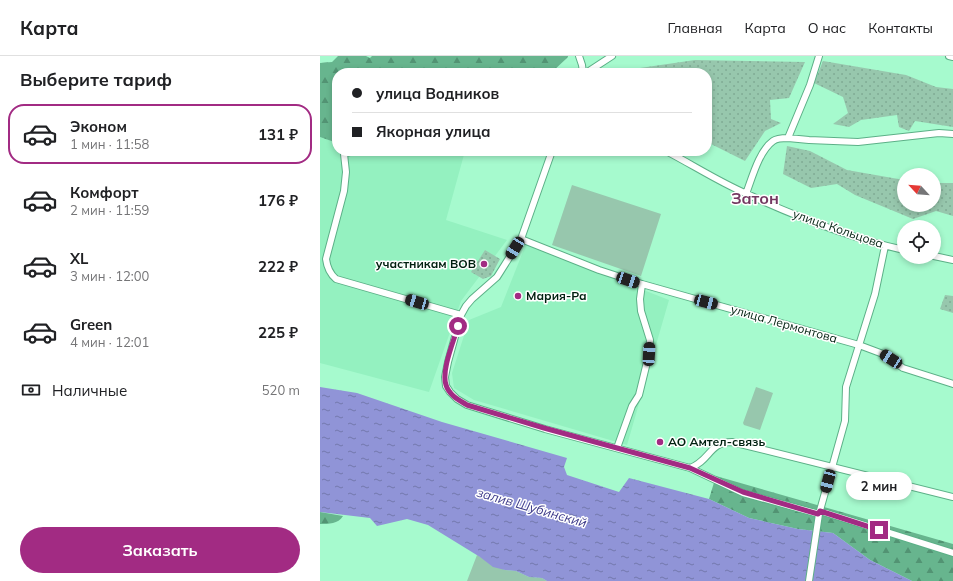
<!DOCTYPE html>
<html lang="ru">
<head>
<meta charset="utf-8">
<style>
  body { margin:0; font-family:Mulish,sans-serif; background:#f6f6f6; color:#202124; height:100vh; display:flex; flex-direction:column; font-size:15px; white-space:nowrap }
  * { box-sizing:border-box; margin:0 }
  p { font-size:13px; color:#757577 }
  .icon { flex:none; width:22px; height:22px; fill:none; stroke:currentColor; stroke-width:2; stroke-linecap:round; stroke-linejoin:round }
  .map { position:relative; flex:1; overflow:hidden }
  .details { display:flex; flex-direction:column; background:#fff; width:320px }
  .details>* { flex:none }
  .banner { position:absolute; left:12px; top:12px; width:380px; height:88px; border-radius:16px; box-shadow:0 2px 6px #0003; display:grid; align-content:center; height:88px; padding:0 20px; background:#fff }
  .needle { width:26px; rotate:296deg }
  .controls { position:absolute; left:577px; top:112px; display:grid; gap:8px }
  .controls a { display:grid; place-items:center; width:44px; height:44px; border-radius:50%; background:#fff; box-shadow:0 2px 6px #0003; font-size:20px }
  .end { position:absolute; width:18px; height:18px; margin:-9px; border:5px solid #a22b83; background:#fff; box-shadow:0 0 0 2px #fff }
  .from { border-radius:50% }
  .bubble { position:absolute; height:28px; border-radius:14px; background:#fff; box-shadow:0 2px 6px #0003; font-size:13px; font-weight:700; line-height:28px; text-align:center }
  .car { position:absolute; width:12px; height:24px; margin:-12px -6px; border-radius:5px; box-shadow:0 0 3px 1px #0007; background:linear-gradient(#222 24%,#8ab4d8 0 40%,#222 0 76%,#8ab4d8 0 86%,#222 0) }
  .banner b { display:flex; align-items:center; gap:14px; height:38px; font-size:15px }
  .banner b+b { border-top:1px solid #e0e0e0 }
  .banner i { width:10px; height:10px; background:#202124 }
  ul { padding:0; list-style:none }
  li { display:flex; align-items:center; gap:12px; height:60px; margin:0 8px 6px; padding:0 12px; border:2px solid transparent; border-radius:16px }
  li div { flex:1 }
  li b { display:block; font-size:15px }
  li em { font-style:normal; font-weight:700 }
  li.on { border-color:#a22b83 }
  li>.icon { width:36px; height:36px; stroke-width:1.5 }
  h2 { padding:0 20px; font-size:18px; line-height:48px }
  .pay { display:flex; align-items:center; gap:10px; height:44px; padding:0 20px; font-size:15px }
  .pay p { margin-inline-start:auto }
  .primary-button { display:flex; gap:8px; margin-top:auto; padding:8px 20px }
  .primary-button a { flex:1; height:46px; border-radius:24px; background:#a22b83; color:#fff; font-size:16px; font-weight:700; line-height:46px; text-align:center }
  header { display:flex; align-items:center; gap:24px; box-sizing:border-box; height:56px; padding:0 20px; background:#fff; border-bottom:1px solid #e0e0e0 }
  header strong { font-size:19px }
  nav { display:flex; gap:22px; margin-inline-start:auto; font-size:14px }
  main { display:flex; flex:1; min-height:0 }
  .map>svg:first-child { display:block }
  .built { fill:#94f1c0 }
  .grass { fill:#97c7ad }
  .forest { fill:url(#forest-firs) }
  .park { fill:url(#park-dots) }
  .water { fill:url(#water-ripples) }
  .lines { fill:none; stroke-linecap:round; stroke-linejoin:round }
  .minor-casing { stroke:#5cb087; stroke-width:8 }
  .minor { stroke:#fff; stroke-width:6 }
  .route { stroke:#a22b83; stroke-width:5 }
  .poi-dot { fill:#a22b83; stroke:#fff; stroke-width:1.5 }
  .labels { text-anchor:middle; stroke-width:3; stroke-linejoin:round; paint-order:stroke }
  .street-label { font-size:12px; fill:#002010; stroke:#fff }
  .poi-label { font-size:12px; font-weight:bold; fill:#002010; stroke:#fff; text-anchor:start }
  .water-label { font-size:13px; font-style:italic; fill:#3f3c8b; stroke:#fff }
  .district-label { font-size:16px; font-weight:bold; fill:#743861; stroke:#fff }
</style>
</head>
<body>
<header>
<strong>Карта</strong>
<nav><a>Главная</a><a>Карта</a><a>О нас</a><a>Контакты</a></nav>
</header>
<main>
<section class="details">
<h2>Выберите тариф</h2>
<ul>
<li class="on"><svg class="icon" aria-label="car" viewBox="0 0 24 24"><path d="M5 17H2v-5l4-1 3-4h7l3 4 3 1v5h-3M9 17h6M6 11h13"/><circle cx="7" cy="17" r="2"/><circle cx="17" cy="17" r="2"/></svg><div><b>Эконом</b><p>1 мин · 11:58</p></div><em>131 ₽</em></li>
<li><svg class="icon" aria-label="car" viewBox="0 0 24 24"><path d="M5 17H2v-5l4-1 3-4h7l3 4 3 1v5h-3M9 17h6M6 11h13"/><circle cx="7" cy="17" r="2"/><circle cx="17" cy="17" r="2"/></svg><div><b>Комфорт</b><p>2 мин · 11:59</p></div><em>176 ₽</em></li>
<li><svg class="icon" aria-label="car" viewBox="0 0 24 24"><path d="M5 17H2v-5l4-1 3-4h7l3 4 3 1v5h-3M9 17h6M6 11h13"/><circle cx="7" cy="17" r="2"/><circle cx="17" cy="17" r="2"/></svg><div><b>XL</b><p>3 мин · 12:00</p></div><em>222 ₽</em></li>
<li><svg class="icon" aria-label="car" viewBox="0 0 24 24"><path d="M5 17H2v-5l4-1 3-4h7l3 4 3 1v5h-3M9 17h6M6 11h13"/><circle cx="7" cy="17" r="2"/><circle cx="17" cy="17" r="2"/></svg><div><b>Green</b><p>4 мин · 12:01</p></div><em>225 ₽</em></li>
</ul>
<div class="pay"><svg class="icon" aria-label="cash" viewBox="0 0 24 24"><path d="M3 7h18v10H3z"/><circle cx="12" cy="12" r="2"/></svg>Наличные<p>520 m</p></div>
<div class="primary-button"><a>Заказать</a></div>
</section>
<div class="map">
<svg width="633" height="525" viewBox="0 0 633 525">
  <defs>
    <pattern id="forest-firs" width="22" height="20" patternUnits="userSpaceOnUse"><rect width="22" height="20" fill="#67b58e"/><path d="M5 1l3.5 6h-7zM16 11l3.5 6h-7z" fill="#529373"/></pattern>
    <pattern id="park-dots" width="8" height="8" patternUnits="userSpaceOnUse"><rect width="8" height="8" fill="#97c7ad"/><path d="M2 2h.1M6 6h.1" fill="none" stroke="#80ab94" stroke-width="1.8" stroke-linecap="round"/></pattern>
    <pattern id="water-ripples" width="26" height="14" patternUnits="userSpaceOnUse"><rect width="26" height="14" fill="#9094d7"/><path d="M2 4q2-2 4 0t4 0M15 11q2-2 4 0t4 0" fill="none" stroke="#7378ad"/></pattern>
  </defs>
  <rect width="100%" height="100%" fill="#a6face"/>
  <path class="built" d="M0,81L17,87V95H43L48,96L52,95H145L126,164L187,184L141,245L109,336L0,307Z
    M206,188L349,244L307,389L154,344L134,332L132,317L149,264L181,251Z"/>
  <path class="grass" d="M252,129L341,158L321,220L232,189Z
    M436,331L453,337L440,374L424,369L423,367Z
    M157,499L185,514L196,515L209,521L222,522L227,525H147Z"/>
  <path class="forest" d="M18,0H46L50,2L52,0H248V1L231,17H17V87L0,81V7L12,6Z
    M396,420L633,488V525H592L550,504L513,477L478,473L429,462L389,443Z
    M0,456L23,460C18,468 9,468 0,468Z"/>
  <path class="park" d="M375,4L485,6L469,42L450,44L451,63L461,67L445,75L425,105L387,86V17H320V12Z
    M503,5L586,19L616,31L633,33V71L595,65L589,75L579,71L577,59L541,64L529,71L513,68L528,57L523,41L494,27Z
    M467,90L490,95L527,114L584,124V149H614V127H633V160L616,155L593,163L535,139L517,128L491,132L463,118Z
    M165,194L180,203L171,220L163,223L151,216Z
    M625,239L633,240V257L620,253Z"/>
  <path class="water" d="M0,331L37,337L122,366L247,402L244,411L247,419L299,436L309,422L389,443L429,462L478,473L513,477L550,504L592,525H227L222,522L209,521L196,515L185,514L173,511L160,501L108,469L87,463L57,470L50,462L0,456Z"/>
  <g class="lines">
    <defs>
      <path id="minor" d="M259,0L262,9L263,17
        M629,0L633,1
        M266,17L292,0
        M468,82L489,84L538,86L619,77L633,78
        M33,95L24,98L26,116L24,135L6,203C7,211 9,217 16,223L141,259
        M232,95L201,183L177,221L152,243L146,250L141,259L128,306L125,321L126,330L130,336L137,343L147,349L225,373L370,412C390,405 389,386 412,386L633,441
        M346,95C373,109 399,126 427,138C477,161 530,182 584,194
        M426,138C432,122 439,95 453,85C457,82 463,82 468,82L490,29L499,0
        M201,183L279,214L322,228L539,289L563,298L583,312L633,328
        M614,200L633,204
        M297,392L312,350L319,339L329,298L330,284L321,255L320,243L322,228
        M370,412L423,437L499,458
        M500,455L633,497
        M489,525L499,458L525,365L526,331L555,238L565,190"/>
    </defs>
    <use href="#minor" class="minor-casing"/>
    <use href="#minor" class="minor"/>
  </g>
  <g class="lines">
    <path class="route" d="M138,270C134,285 121,314 126,329C129,339 139,344 147,349L224,372L370,412L423,436L498,458L500,455L559,474"/>
  </g>
  <g class="poi-dot">
    <circle cx="164" cy="208" r="4"/>
    <circle cx="198" cy="240" r="4"/>
    <circle cx="340" cy="386" r="4"/>
  </g>
  <g class="labels">
    <g class="street-label">
      <text transform="translate(518 173) rotate(19)" y="4">улица Кольцова</text>
      <text transform="translate(464 268) rotate(16)" y="4">улица Лермонтова</text>
    </g>
    <g class="poi-label">
      <text x="156" y="212" text-anchor="end">участникам ВОВ</text>
      <text x="206" y="244">Мария-Ра</text>
      <text x="348" y="390">АО Амтел-связь</text>
    </g>
    <g class="water-label">
      <text transform="translate(212 451) rotate(16)" y="5">залив Шубинский</text>
    </g>
    <g class="district-label">
      <text x="435" y="148">Затон</text>
    </g>
  </g>
</svg>
<div class="controls">
<a><svg class="needle" viewBox="-14 -14 28 28"><path d="M0-13l5 13h-10z" fill="#e53935"/><path d="M0 13l5-13h-10z" fill="#757577"/></svg></a>
<a><svg class="icon" aria-label="locate" viewBox="0 0 24 24"><circle cx="12" cy="12" r="6"/><path d="M12 2v4M12 18v4M2 12h4M18 12h4"/></svg></a>
</div>
<i class="end from" style="left:138px;top:270px"></i>
<i class="end" style="left:559px;top:474px"></i>
<div class="bubble" style="left:526px;top:416px;width:66px">2 мин</div>
<i class="car" style="left:195px;top:192px;rotate:212deg"></i>
<i class="car" style="left:308px;top:224px;rotate:109deg"></i>
<i class="car" style="left:97px;top:246px;rotate:286deg"></i>
<i class="car" style="left:386px;top:246px;rotate:105deg"></i>
<i class="car" style="left:329px;top:298px;rotate:3deg"></i>
<i class="car" style="left:571px;top:303px;rotate:303deg"></i>
<i class="car" style="left:508px;top:425px;rotate:195deg"></i>
<div class="banner">
<b><i class="from"></i>улица Водников</b>
<b><i></i>Якорная улица</b>
</div>
</div>
</main>
</body>
</html>
